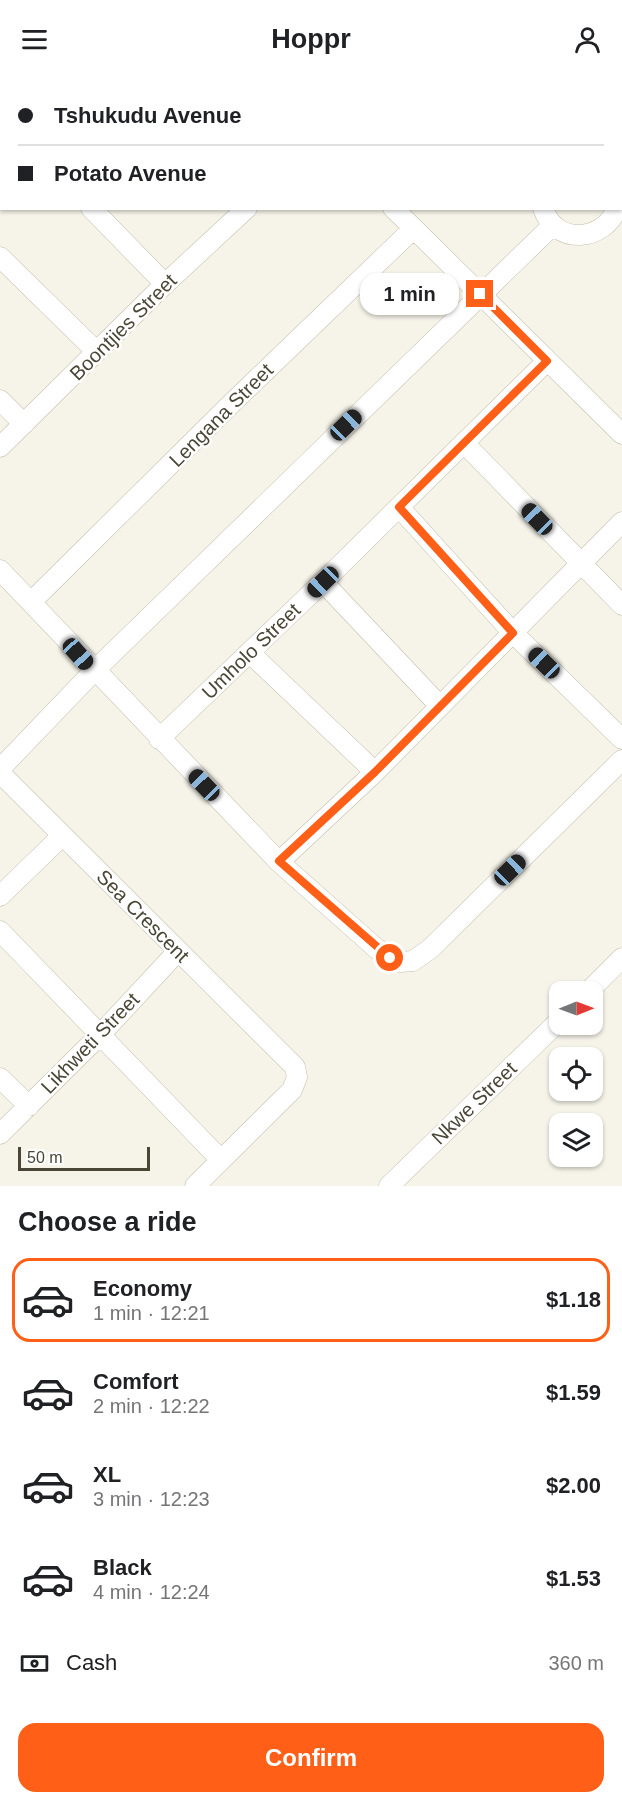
<!DOCTYPE html>
<html lang="en">
<head>
<meta charset="utf-8">
<style>
  body { margin:0; font-family:Helvetica,sans-serif; background:#f6f6f6; color:#202124; height:100vh; display:flex; flex-direction:column; font-size:22px; white-space:nowrap }
  * { box-sizing:border-box; margin:0 }
  p { font-size:20px; color:#757577 }
  .icon { flex:none; width:33px; height:33px; fill:none; stroke:currentColor; stroke-width:2; stroke-linecap:round; stroke-linejoin:round }
  .map { position:relative; height:1108px; overflow:hidden }
  .drawer { display:flex; flex-direction:column; background:#fff; flex:1 }
  .drawer>* { flex:none }
  .top-card { position:absolute; left:0px; top:0px; width:622px; height:132px; box-shadow:0 2px 4px #0004; display:grid; align-content:center; height:132px; padding:0 18px; background:#fff }
  .needle { width:39px; rotate:89deg }
  .tools { position:absolute; left:549px; top:903px; display:grid; gap:12px }
  .tools a { display:grid; place-items:center; width:54px; height:54px; border-radius:12px; background:#fff; box-shadow:0 2px 4px #0004; font-size:30px }
  .scale { position:absolute; left:18px; bottom:15px; width:132px; box-sizing:border-box; padding-left:6px; border:3px solid #4a4636; border-top:0; font-size:16px; line-height:21px; white-space:nowrap; color:#4a4636; -webkit-text-stroke:4px #fff; paint-order:stroke }
  .end { position:absolute; width:27px; height:27px; margin:-14px; border:8px solid #ff5f17; background:#fff; box-shadow:0 0 0 3px #fff }
  .from { border-radius:50% }
  .bubble { position:absolute; height:42px; border-radius:18px; background:#fff; box-shadow:0 2px 4px #0004; font-size:20px; font-weight:600; line-height:42px; text-align:center }
  .car { position:absolute; width:18px; height:36px; margin:-18px -9px; border-radius:8px; box-shadow:0 0 4px 2px #0007; background:linear-gradient(#222 24%,#8ab4d8 0 40%,#222 0 76%,#8ab4d8 0 86%,#222 0) }
  .top-card b { display:flex; align-items:center; gap:21px; height:57px; font-size:22px }
  .top-card b+b { border-top:2px solid #e0e0e0 }
  .top-card i { width:15px; height:15px; background:#202124 }
  ul { padding:0; list-style:none }
  li { display:flex; align-items:center; gap:18px; height:84px; margin:0 12px 9px; padding:0 6px; border:3px solid transparent; border-radius:18px }
  li div { flex:1 }
  li b { display:block; font-size:22px }
  li em { font-style:normal; font-weight:600 }
  li.on { border-color:#ff5f17 }
  li>.icon { width:54px; height:54px; stroke-width:1.5 }
  h2 { padding:0 18px; font-size:27px; line-height:72px }
  .pay { display:flex; align-items:center; gap:15px; height:66px; padding:0 18px; font-size:22px }
  .pay p { margin-inline-start:auto }
  .cta { display:flex; gap:12px; margin-top:auto; padding:12px 18px }
  .cta a { flex:1; height:69px; border-radius:18px; background:#ff5f17; color:#fff; font-size:24px; font-weight:600; line-height:69px; text-align:center }
  header { display:flex; justify-content:space-between; align-items:center; height:78px; padding:0 18px; background:#fff; font-size:27px; font-weight:600 }
  .map>svg:first-child { display:block }
  .lines { fill:none; stroke-linecap:round; stroke-linejoin:round }
  .street-casing { stroke:#c2beaa; stroke-width:21 }
  .street { stroke:#fff; stroke-width:20 }
  .route { stroke:#ff5f17; stroke-width:8 }
  .labels { text-anchor:middle; stroke-width:5; stroke-linejoin:round; paint-order:stroke }
  .street-label { font-size:20px; fill:#4a4636; stroke:#fff }
</style>
</head>
<body>
<header><svg class="icon" aria-label="menu" viewBox="0 0 24 24"><path d="M4 6h16M4 12h16M4 18h16"/></svg>Hoppr<svg class="icon" aria-label="person" viewBox="0 0 24 24"><circle cx="12" cy="8" r="4"/><path d="M4 21q1-7 8-7t8 7"/></svg></header>
<div class="map">
<svg width="622" height="1108" viewBox="0 0 622 1108">
  <rect width="100%" height="100%" fill="#f6f4e9"/>
  <g class="lines">
    <defs>
      <path id="street" d="M102,0L103,2
        M259,0L261,2
        M65,2L67,0
        M0,38L2,40
        M621,56L622,55
        M0,64L2,63
        M91,130L165,206
        M393,130L622,356
        M543,130C555,168 604,164 617,130
        M0,179L97,274
        M0,322L24,346
        M464,365L622,527
        M0,369L165,206L247,130
        M399,429L513,555L622,661
        M0,492L279,784L377,871L400,884L413,883L430,871L622,682
        M323,504L440,628
        M31,524L233,324L413,151
        M250,575L375,694
        M159,661L323,504L547,283
        M0,691L94,593L553,147
        M0,695L295,989L297,999L292,1012L195,1108
        M279,784L375,694L622,444
        M0,818L62,758
        M0,853L221,1082
        M588,914L622,880
        M0,1000L29,1028
        M0,1056L99,958L178,873
        M389,1108L560,942"/>
    </defs>
    <use href="#street" class="street-casing"/>
    <use href="#street" class="street"/>
  </g>
  <g class="lines">
    <path class="route" d="M390,880L279,783L375,694L513,555L399,429L547,283L480,216"/>
  </g>
  <g class="labels">
    <g class="street-label">
      <text transform="translate(123 249) rotate(-45)" y="7">Boontjies Street</text>
      <text transform="translate(221 337) rotate(-45)" y="7">Lengana Street</text>
      <text transform="translate(251 573) rotate(-44)" y="7">Umholo Street</text>
      <text transform="translate(143 838) rotate(45)" y="7">Sea Crescent</text>
      <text transform="translate(90 965) rotate(-46)" y="7">Likhweti Street</text>
      <text transform="translate(474 1025) rotate(-44)" y="7">Nkwe Street</text>
    </g>
  </g>
</svg>
<div class="tools">
<a><svg class="needle" viewBox="-14 -14 28 28"><path d="M0-13l5 13h-10z" fill="#e53935"/><path d="M0 13l5-13h-10z" fill="#757577"/></svg></a>
<a><svg class="icon" aria-label="locate" viewBox="0 0 24 24"><circle cx="12" cy="12" r="6"/><path d="M12 2v4M12 18v4M2 12h4M18 12h4"/></svg></a>
<a><svg class="icon" aria-label="layers" viewBox="0 0 24 24"><path d="M12 4l9 5-9 5-9-5zM3 14l9 5 9-5"/></svg></a>
</div>
<div class="scale">50 m</div>
<i class="end from" style="left:390px;top:880px"></i>
<i class="end" style="left:480px;top:216px"></i>
<div class="bubble" style="left:360px;top:195px;width:99px">1 min</div>
<i class="car" style="left:346px;top:347px;rotate:46deg"></i>
<i class="car" style="left:537px;top:441px;rotate:316deg"></i>
<i class="car" style="left:323px;top:504px;rotate:226deg"></i>
<i class="car" style="left:78px;top:576px;rotate:138deg"></i>
<i class="car" style="left:544px;top:585px;rotate:314deg"></i>
<i class="car" style="left:204px;top:707px;rotate:316deg"></i>
<i class="car" style="left:510px;top:792px;rotate:46deg"></i>
<div class="top-card">
<b><i class="from"></i>Tshukudu Avenue</b>
<b><i></i>Potato Avenue</b>
</div>
</div>
<section class="drawer">
<h2>Choose a ride</h2>
<ul>
<li class="on"><svg class="icon" aria-label="car" viewBox="0 0 24 24"><path d="M5 17H2v-5l4-1 3-4h7l3 4 3 1v5h-3M9 17h6M6 11h13"/><circle cx="7" cy="17" r="2"/><circle cx="17" cy="17" r="2"/></svg><div><b>Economy</b><p>1 min · 12:21</p></div><em>$1.18</em></li>
<li><svg class="icon" aria-label="car" viewBox="0 0 24 24"><path d="M5 17H2v-5l4-1 3-4h7l3 4 3 1v5h-3M9 17h6M6 11h13"/><circle cx="7" cy="17" r="2"/><circle cx="17" cy="17" r="2"/></svg><div><b>Comfort</b><p>2 min · 12:22</p></div><em>$1.59</em></li>
<li><svg class="icon" aria-label="car" viewBox="0 0 24 24"><path d="M5 17H2v-5l4-1 3-4h7l3 4 3 1v5h-3M9 17h6M6 11h13"/><circle cx="7" cy="17" r="2"/><circle cx="17" cy="17" r="2"/></svg><div><b>XL</b><p>3 min · 12:23</p></div><em>$2.00</em></li>
<li><svg class="icon" aria-label="car" viewBox="0 0 24 24"><path d="M5 17H2v-5l4-1 3-4h7l3 4 3 1v5h-3M9 17h6M6 11h13"/><circle cx="7" cy="17" r="2"/><circle cx="17" cy="17" r="2"/></svg><div><b>Black</b><p>4 min · 12:24</p></div><em>$1.53</em></li>
</ul>
<div class="pay"><svg class="icon" aria-label="cash" viewBox="0 0 24 24"><path d="M3 7h18v10H3z"/><circle cx="12" cy="12" r="2"/></svg>Cash<p>360 m</p></div>
<div class="cta"><a>Confirm</a></div>
</section>
</body>
</html>
